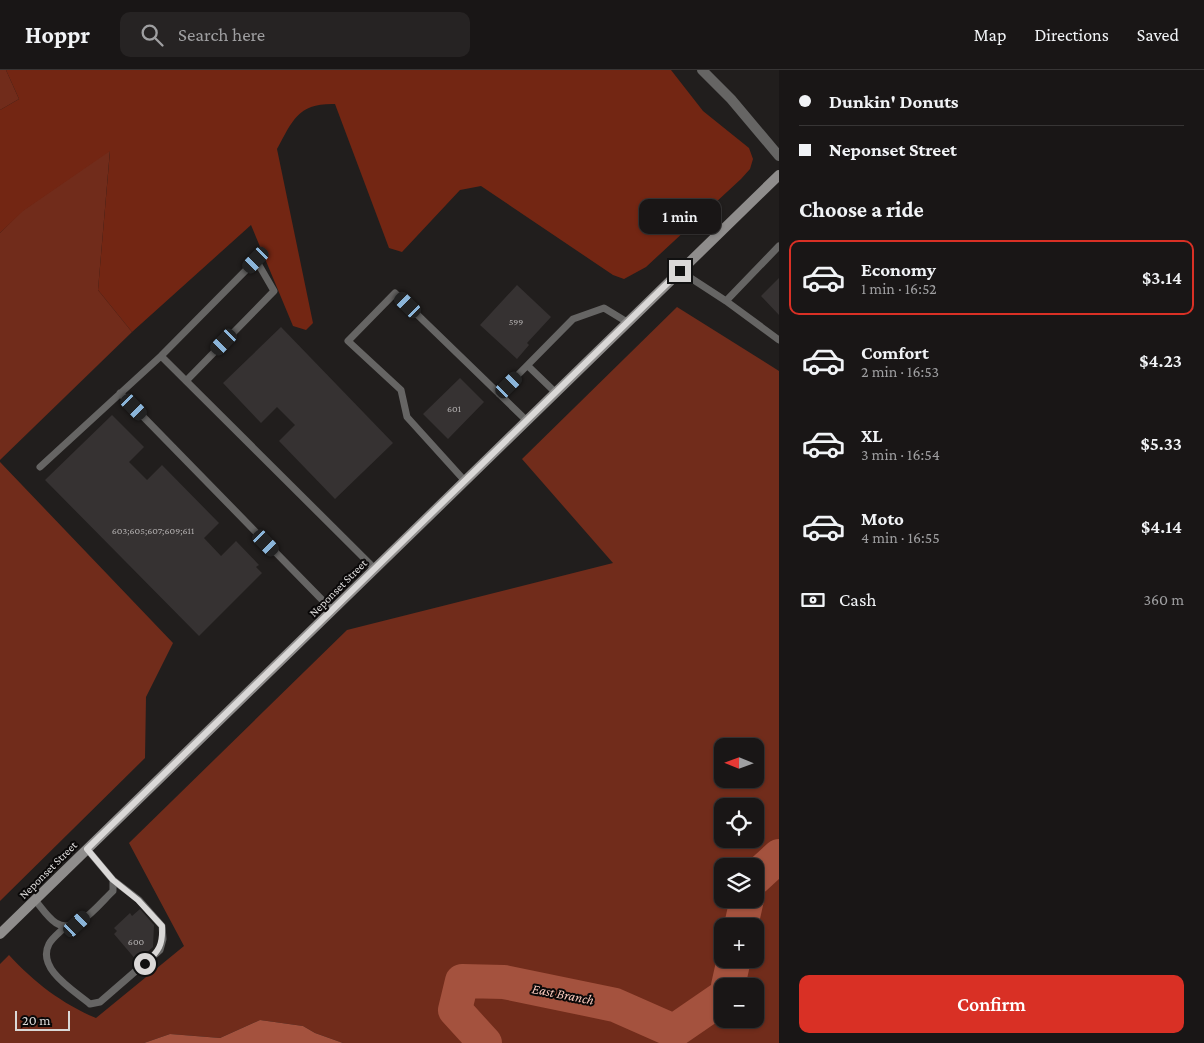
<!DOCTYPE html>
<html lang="en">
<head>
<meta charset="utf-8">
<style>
  body { margin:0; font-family:"Crimson Pro",serif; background:#262323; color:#f1f3f6; height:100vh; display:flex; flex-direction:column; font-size:19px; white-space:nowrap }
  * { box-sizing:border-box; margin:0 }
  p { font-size:16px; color:#9f9fa1 }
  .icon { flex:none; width:28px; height:28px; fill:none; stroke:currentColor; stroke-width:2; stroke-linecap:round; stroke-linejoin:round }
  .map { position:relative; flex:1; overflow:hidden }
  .panel { display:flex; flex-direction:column; background:#191616; width:425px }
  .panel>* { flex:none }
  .hud { display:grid; align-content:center; height:110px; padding:0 20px; background:#191616 }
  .needle { width:32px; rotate:271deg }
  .tools { position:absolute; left:714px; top:668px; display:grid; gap:10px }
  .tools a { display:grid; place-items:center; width:50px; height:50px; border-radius:10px; background:#191616; box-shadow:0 1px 4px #0004,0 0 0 1px #373535; font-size:25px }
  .scale { position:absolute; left:15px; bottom:12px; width:55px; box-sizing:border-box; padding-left:5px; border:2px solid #dad8d7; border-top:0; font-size:14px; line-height:18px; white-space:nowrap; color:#dad8d7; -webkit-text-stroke:4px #0a0808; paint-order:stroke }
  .end { position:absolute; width:22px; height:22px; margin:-11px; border:6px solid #dad8d7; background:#111; box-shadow:0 0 0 2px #111 }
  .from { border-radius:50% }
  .bubble { position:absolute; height:35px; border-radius:10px; background:#191616; box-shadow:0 1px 4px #0004,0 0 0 1px #373535; font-size:16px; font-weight:600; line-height:35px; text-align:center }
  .car { position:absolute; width:15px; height:30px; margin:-15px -8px; border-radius:6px; box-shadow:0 0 4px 1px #0007; background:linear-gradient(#222 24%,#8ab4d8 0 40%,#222 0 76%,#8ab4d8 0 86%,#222 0) }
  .hud b { display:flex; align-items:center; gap:18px; height:48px; font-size:19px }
  .hud b+b { border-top:1px solid #373535 }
  .hud i { width:12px; height:12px; background:#f1f3f6 }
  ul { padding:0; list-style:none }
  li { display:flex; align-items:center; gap:15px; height:75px; margin:0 10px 8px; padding:0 10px; border:2px solid transparent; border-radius:10px }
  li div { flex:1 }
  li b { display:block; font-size:19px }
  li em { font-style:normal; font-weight:600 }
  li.selected { border-color:#d93025 }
  li>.icon { width:45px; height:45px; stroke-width:1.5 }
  h2 { padding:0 20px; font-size:22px; line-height:60px }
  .pay { display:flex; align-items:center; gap:12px; height:55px; padding:0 20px; font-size:19px }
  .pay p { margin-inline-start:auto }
  .cta { display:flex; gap:10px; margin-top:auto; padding:10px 20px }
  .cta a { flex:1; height:58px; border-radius:10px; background:#d93025; color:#fff; font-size:20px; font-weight:600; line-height:58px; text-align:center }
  header { display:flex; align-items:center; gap:30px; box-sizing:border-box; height:70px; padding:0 25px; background:#191616; border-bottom:1px solid #373535 }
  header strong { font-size:24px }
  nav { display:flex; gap:28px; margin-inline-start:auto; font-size:18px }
  .search { width:350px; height:45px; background:#262323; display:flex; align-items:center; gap:12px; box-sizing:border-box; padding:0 18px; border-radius:10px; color:#9f9fa1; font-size:19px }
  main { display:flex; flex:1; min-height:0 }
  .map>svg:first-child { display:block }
  .green { fill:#712c1b; fill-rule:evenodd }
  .forest { fill:#732613 }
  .water { fill:#a4523e }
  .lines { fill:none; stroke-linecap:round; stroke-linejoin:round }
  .river { stroke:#a4523e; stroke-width:34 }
  .building { fill:#363232 }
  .lane { stroke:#666564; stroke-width:7 }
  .street { stroke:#666564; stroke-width:10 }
  .secondary { stroke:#8f8d8c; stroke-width:10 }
  .route { stroke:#dad8d7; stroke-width:6 }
  .labels { text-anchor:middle; stroke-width:4; stroke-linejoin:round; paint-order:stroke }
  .number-label { font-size:10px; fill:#b1aeae }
  .street-label { font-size:12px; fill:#dad8d7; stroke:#0a0808 }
  .water-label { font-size:14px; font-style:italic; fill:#f8c8bc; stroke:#0a0808 }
</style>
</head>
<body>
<header>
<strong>Hoppr</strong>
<div class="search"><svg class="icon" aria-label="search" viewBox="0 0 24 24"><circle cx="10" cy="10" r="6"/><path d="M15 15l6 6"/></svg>Search here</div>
<nav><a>Map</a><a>Directions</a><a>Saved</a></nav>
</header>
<main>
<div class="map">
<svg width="779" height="973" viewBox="0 0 779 973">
  <rect width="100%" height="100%" fill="#211e1d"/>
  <path class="green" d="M0,0H6L19,29L0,40Z
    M110,80L98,220L132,262L0,390V163L22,141Z
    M677,237L779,301V973H343L315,963L303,956L260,950L220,968L170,964L144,973H0V894L9,885C35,913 61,933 96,948L184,876L129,773L347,560L613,493L522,389ZM722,676H755V709H722ZM722,736H755V769H722ZM722,796H755V829H722ZM722,856H755V889H722ZM722,916H755V949H722Z
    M0,392L173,573L146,627L145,688L0,831Z"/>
  <path class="forest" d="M6,0H671L703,41L749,78L753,89L750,99L741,109L646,197L624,209L613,205L481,116L460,120L402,182L389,178L335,34C298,33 293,50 277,79L313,253L306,260L293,256L251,155L132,262L98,220L110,81L23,141L0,163V40L19,29Z"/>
  <path class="water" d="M260,950L303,956L315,963L343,973H144L170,964L220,968Z"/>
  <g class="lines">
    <path class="river" d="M755,808L779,786
      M741,856L747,829
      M728,916L734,889
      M485,973L455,940L462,911L504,912L615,935L674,961L722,928"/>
  </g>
  <path class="building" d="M779,208V245L761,226Z
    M517,215L551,247L527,273L529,275L517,289L480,255Z
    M281,257L393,373L335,429L279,371L295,355L277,337L261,353L223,313Z
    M460,308L484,332L448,369L423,344Z
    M112,345L144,377L129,392L147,410L162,395L219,453L204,468L221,486L236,471L259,495L256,497L262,503L199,566L45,410Z
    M140,839L154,855L153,877L137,891L114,864L117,861L114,858L130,843L132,846Z"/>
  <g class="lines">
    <path class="lane" d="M680,201L726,231L779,176
      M726,231L779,270
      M161,286L375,499
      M528,296L555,322
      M120,323L333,541
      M499,324L573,249L604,238L627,252
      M40,397L161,286L256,190L274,221L186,311
      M464,410L407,347L401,320L348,271L395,223L526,350
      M35,830C41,837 48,848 56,853C76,866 99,834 113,821V810L87,779
      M65,857C60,862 52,868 49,874C36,899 75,921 90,934L100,932L160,880L163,869L162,856L139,830L113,810"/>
    <path class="street" d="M702,0L731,29L779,86"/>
    <path class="secondary" d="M0,864L779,105"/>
  </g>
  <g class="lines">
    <path class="route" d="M145,894C159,881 163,875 162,856L138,830L113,810L87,779L680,201"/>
  </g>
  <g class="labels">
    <g class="number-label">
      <text x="516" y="255">599</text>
      <text x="454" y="342">601</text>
      <text x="153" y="464">603;605;607;609;611</text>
      <text x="136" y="875">600</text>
    </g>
    <g class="street-label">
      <text transform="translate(338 518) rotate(-45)" y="4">Neponset Street</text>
      <text transform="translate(48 800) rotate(-45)" y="4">Neponset Street</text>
    </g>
    <g class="water-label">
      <text transform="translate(563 924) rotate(11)" y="5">East Branch</text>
    </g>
  </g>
</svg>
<div class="tools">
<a><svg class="needle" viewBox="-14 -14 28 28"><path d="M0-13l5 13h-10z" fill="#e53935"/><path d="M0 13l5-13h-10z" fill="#9f9fa1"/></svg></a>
<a><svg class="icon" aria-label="locate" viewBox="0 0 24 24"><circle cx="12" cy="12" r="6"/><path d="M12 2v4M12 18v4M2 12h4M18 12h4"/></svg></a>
<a><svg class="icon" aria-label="layers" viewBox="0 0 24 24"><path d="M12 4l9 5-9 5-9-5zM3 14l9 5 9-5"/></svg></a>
<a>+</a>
<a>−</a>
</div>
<div class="scale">20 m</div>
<i class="end from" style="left:145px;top:894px"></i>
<i class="end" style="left:680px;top:201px"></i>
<div class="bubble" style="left:639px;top:129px;width:82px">1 min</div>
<i class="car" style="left:256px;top:190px;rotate:224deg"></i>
<i class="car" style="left:408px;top:235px;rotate:314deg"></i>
<i class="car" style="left:224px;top:272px;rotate:224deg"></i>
<i class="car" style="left:509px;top:315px;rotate:45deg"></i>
<i class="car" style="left:134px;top:337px;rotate:136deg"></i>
<i class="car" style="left:266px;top:473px;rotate:136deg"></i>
<i class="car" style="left:77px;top:854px;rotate:47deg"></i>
</div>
<section class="panel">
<div class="hud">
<b><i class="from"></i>Dunkin' Donuts</b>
<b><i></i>Neponset Street</b>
</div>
<h2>Choose a ride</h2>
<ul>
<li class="selected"><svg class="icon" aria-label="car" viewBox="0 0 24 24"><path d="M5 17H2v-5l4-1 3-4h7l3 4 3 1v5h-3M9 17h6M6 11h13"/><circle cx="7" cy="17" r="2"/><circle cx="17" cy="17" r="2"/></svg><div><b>Economy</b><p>1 min · 16:52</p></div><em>$3.14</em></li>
<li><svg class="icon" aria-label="car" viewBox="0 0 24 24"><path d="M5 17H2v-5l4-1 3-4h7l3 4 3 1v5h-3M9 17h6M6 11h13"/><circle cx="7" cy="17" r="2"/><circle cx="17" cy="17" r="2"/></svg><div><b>Comfort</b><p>2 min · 16:53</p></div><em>$4.23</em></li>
<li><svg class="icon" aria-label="car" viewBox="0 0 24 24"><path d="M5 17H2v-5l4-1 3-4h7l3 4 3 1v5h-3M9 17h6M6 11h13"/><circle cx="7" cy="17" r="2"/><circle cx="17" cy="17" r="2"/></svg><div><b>XL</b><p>3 min · 16:54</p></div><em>$5.33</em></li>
<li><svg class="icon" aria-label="car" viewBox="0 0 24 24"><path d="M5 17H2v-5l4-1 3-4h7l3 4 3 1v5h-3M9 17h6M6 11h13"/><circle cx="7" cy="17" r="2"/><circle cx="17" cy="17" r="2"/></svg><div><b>Moto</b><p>4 min · 16:55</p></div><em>$4.14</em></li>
</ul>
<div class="pay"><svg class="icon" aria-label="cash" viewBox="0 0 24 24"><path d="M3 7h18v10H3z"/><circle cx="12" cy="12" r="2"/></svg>Cash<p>360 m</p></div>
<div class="cta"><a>Confirm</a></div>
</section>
</main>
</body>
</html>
